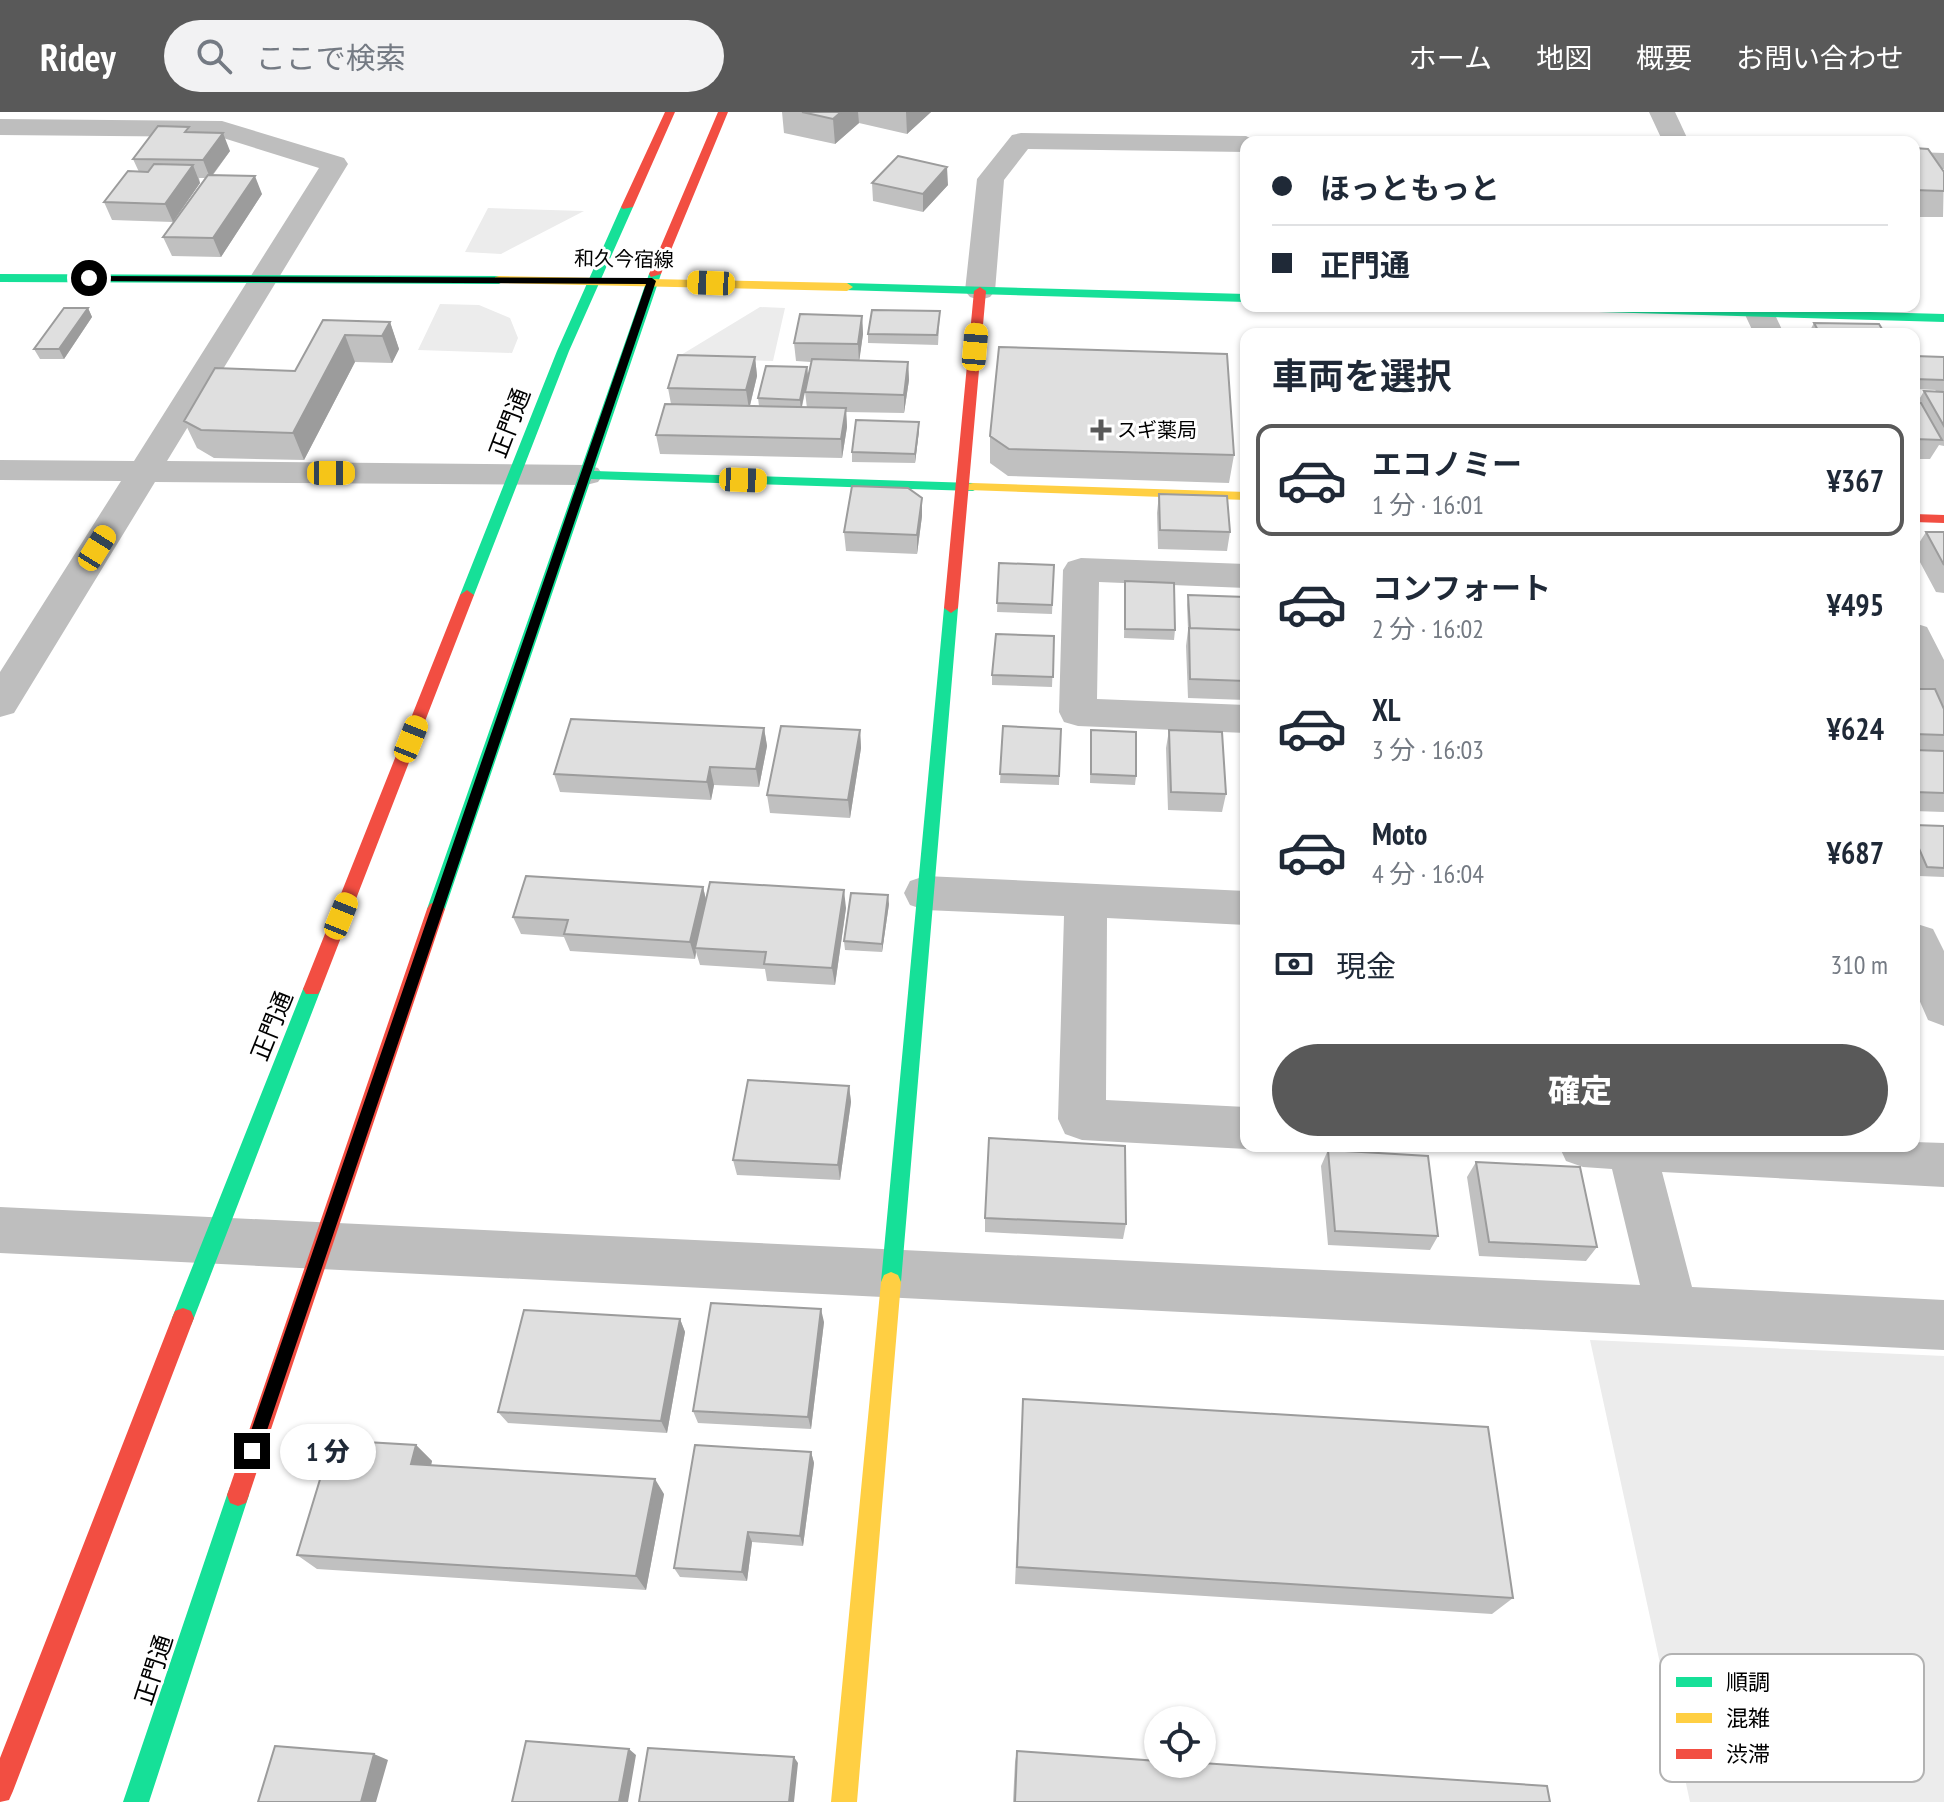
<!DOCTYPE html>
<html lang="ja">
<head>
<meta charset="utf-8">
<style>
  body { margin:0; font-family:"PT Sans Narrow","Noto Sans JP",sans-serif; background:#f2f2f3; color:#1f2937; height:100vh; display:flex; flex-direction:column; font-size:30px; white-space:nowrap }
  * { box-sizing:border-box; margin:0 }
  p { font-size:26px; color:#747a83 }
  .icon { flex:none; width:44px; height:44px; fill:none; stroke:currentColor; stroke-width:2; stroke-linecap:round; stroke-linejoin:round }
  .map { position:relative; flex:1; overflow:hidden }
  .panel { position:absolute; left:1240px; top:216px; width:680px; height:824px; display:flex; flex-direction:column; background:#fff; border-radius:16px; box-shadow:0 2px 6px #0004 }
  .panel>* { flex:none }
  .banner { position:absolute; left:1240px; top:24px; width:680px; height:176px; border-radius:16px; box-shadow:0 2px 6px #0004; display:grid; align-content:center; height:176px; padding:0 32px; background:#fff }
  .fabs { position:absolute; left:1144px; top:1594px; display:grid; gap:16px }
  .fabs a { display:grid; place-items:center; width:72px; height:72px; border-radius:50%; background:#fff; box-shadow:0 2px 6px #0004; font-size:40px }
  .end { position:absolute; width:36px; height:36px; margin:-18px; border:10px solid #000; background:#fff; box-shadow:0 0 0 4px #fff }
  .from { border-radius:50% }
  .bubble { position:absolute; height:56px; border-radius:28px; background:#fff; box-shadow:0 2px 6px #0004; font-size:26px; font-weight:800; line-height:56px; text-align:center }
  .car { position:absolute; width:24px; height:48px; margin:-24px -12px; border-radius:10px; box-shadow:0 0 6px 2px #0007; background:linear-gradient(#f5c518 24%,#345 0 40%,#f5c518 0 76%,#345 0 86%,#f5c518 0) }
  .banner b { display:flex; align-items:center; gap:28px; height:76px; font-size:30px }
  .banner b+b { border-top:2px solid #e0e1e3 }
  .banner i { width:20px; height:20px; background:#1f2937 }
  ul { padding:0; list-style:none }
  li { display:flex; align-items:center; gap:24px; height:112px; margin:0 16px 12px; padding:0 16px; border:4px solid transparent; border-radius:16px }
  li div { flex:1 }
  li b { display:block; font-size:30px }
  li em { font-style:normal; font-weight:800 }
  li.on { border-color:#595959 }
  li>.icon { width:72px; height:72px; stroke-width:1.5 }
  h2 { padding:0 32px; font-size:36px; line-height:96px }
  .pay { display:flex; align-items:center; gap:20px; height:88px; padding:0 32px; font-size:30px }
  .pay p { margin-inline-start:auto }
  .primary-button { display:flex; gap:16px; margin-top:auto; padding:16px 32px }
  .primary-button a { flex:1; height:92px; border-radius:48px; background:#595959; color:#fff; font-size:32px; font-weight:800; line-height:92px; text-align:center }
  header { display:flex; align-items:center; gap:48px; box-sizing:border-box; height:112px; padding:0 40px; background:#595959; color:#fff }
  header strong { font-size:38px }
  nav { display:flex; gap:44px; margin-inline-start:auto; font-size:28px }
  .search { width:560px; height:72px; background:#f2f2f3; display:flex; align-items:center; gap:20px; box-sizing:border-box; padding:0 28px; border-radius:44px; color:#747a83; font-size:30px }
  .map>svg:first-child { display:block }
  .green { fill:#ececec }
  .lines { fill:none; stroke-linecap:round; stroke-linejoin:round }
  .street { fill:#bebebe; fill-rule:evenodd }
  .fast { fill:#16e098; fill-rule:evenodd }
  .slow { fill:#ffcf43; fill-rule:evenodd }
  .jam { fill:#f24e42; fill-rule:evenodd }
  .wall { fill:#c0c0c0; fill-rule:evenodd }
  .shaded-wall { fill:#9c9c9c }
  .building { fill:#dfdfdf; stroke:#9c9c9c; stroke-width:2 }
  .route { fill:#000 }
  .poi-dot { fill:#595959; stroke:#fff; stroke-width:3 }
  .labels { text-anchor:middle; stroke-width:6; stroke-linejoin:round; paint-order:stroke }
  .far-street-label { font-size:20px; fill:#000; stroke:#fff }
  .far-poi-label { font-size:20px; fill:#000; stroke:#fff; text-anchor:start }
  .street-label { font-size:24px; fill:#000; stroke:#fff }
  .key { fill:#fff; stroke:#b2b2b2; stroke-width:2 }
  .key-label { font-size:22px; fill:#000 }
</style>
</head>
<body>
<header>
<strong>Ridey</strong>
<div class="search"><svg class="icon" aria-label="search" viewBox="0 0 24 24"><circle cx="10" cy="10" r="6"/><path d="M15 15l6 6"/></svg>ここで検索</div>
<nav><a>ホーム</a><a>地図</a><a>概要</a><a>お問い合わせ</a></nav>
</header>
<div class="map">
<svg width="1944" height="1690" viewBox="0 0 1944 1690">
  <rect width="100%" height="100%" fill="#fff"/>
  <path class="green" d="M488,96L584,99L501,142L465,140Z
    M440,192L479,193L510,206L518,226L512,241L418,238Z
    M760,195L785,196L773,249L676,246Z
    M1590,1228L1944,1244V1690H1690Z"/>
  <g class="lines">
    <path class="street" d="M1649,0H1675L1689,30H1663Z
      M0,7L222,9L344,46L348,52L167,349L586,353L598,356L603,363L598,370L586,373L155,370L14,601L0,605V560L121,369L0,368V348L134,349L319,56L220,25L0,23Z
      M1021,21L1246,24L1258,30H1246V40L1028,37L1004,68L995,179L990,185L980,188L970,185L965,179L977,67L1012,23Z
      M1914,40L1944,41V57L1914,56Z
      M1741,194H1771L1784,222H1754Z
      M1081,446L1246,452V476L1099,470L1097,587L1246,593V621L1078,614L1064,610L1059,600L1063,458L1068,450Z
      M1914,511L1927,515L1944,548V601L1930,597L1914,564Z
      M925,764L1246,779V813L1107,806L1106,988L1246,995V1034H1254L1246,1037L1082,1028L1065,1022L1058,1007L1064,804L925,798L910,793L904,781L910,769Z
      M1914,811L1933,817L1944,839V914L1928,908L1914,876Z
      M1914,1030L1944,1031V1075L1662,1060L1692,1175L1944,1188V1238L0,1141V1095L1640,1173L1612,1057L1583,1055L1566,1049L1559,1034H1914Z"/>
    <path class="fast" d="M627,92L633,95L569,239L474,483L467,488L462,486L460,483L557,239L621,95Z
      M655,158L661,162L594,359L973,371L980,375L973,379L591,367L445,797L442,802H430L427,797L649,162Z
      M0,162L499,164L505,168L499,172L0,170Z
      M847,171L1246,182V190L843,178L841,175Z
      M1524,194H1656L1944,202V210L1530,198Z
      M951,491L958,496L901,1170L898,1177L891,1180L884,1177L881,1170L944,496Z
      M312,869L318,872L321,877L194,1206L191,1213L183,1216L175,1213L172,1206L303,877L306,872Z
      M238,1372L246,1375L249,1383L149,1690H123L227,1383L230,1375Z"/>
    <path class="slow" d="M499,164L847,171L853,175L847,179L495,171V165Z
      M973,371L1246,380V388L968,378V372Z
      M891,1160L898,1163L901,1170L857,1690H831L881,1170L884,1163Z"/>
    <path class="jam" d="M665,0H675L633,95L623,97L621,95Z
      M718,0H728L661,162L651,165L649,162Z
      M980,175L986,179L958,496L951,501L944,496L974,179Z
      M1914,402L1944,403V411L1914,410Z
      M467,478L474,483L321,877L318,882H306L303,877L460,483Z
      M436,790L442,792L445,797L249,1383L246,1391L238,1394L230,1391L227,1383L427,797L430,792Z
      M183,1196L191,1199L194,1206L13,1679L9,1688L0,1690V1646L172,1206L175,1199Z"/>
  </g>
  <path class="wall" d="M782,0H931L907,22L859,11L835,32L784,21Z
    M191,20L230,39L213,63L262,82L221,145L172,144L163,125L205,66H199L200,71L173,110L112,108L104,90L139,60L133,47Z
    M1914,36L1944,60L1943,105H1914Z
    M872,71L948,73L923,100L873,89Z
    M88,196L92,205L64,247H40L34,237Z
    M940,199L938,233L868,231V222Z
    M862,204L863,222L859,248L908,250L909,268L904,301L846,300L847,315L842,346L660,342L656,323L671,292L668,276L755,245L757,264L750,294H759L758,286L807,255L808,264L811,250L796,249L794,231ZM805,280L807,296L802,295Z
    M323,208L390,210L399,237L392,251L355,250L304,348L214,346L197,336L184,309L295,259Z
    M1814,211L1885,222H1808Z
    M1914,244L1944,245V334L1939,333L1930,347H1914V291H1917L1924,279H1935L1936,278L1914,277Z
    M919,319L915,351L852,350V340Z
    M990,324L1234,343L1229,371L1008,364L990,351Z
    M1159,382L1230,420L1227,439L1158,437L1157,401Z
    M922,386V404L917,442L846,439L844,420Z
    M1926,420H1944V481L1936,480L1914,439Z
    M999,451L1054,453L1052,502L997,500Z
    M1125,469L1175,518L1174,528L1124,526Z
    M1188,483L1246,485V588L1188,586L1186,534L1188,518L1187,493Z
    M1054,524L1052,575L992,573V563Z
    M1914,577L1944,597V700L1914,699Z
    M1003,614L1061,617L1059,673L1000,671Z
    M764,616L767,634L759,675L714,673L711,688L560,680L554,662Z
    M860,618L861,636L850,706L770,701L767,683Z
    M1091,618L1136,664L1135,673L1090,671Z
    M1169,618L1226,682L1222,700L1168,698L1166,636Z
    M1914,713L1944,714V765L1919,764L1914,752Z
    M703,775L706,788L846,796L835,873L767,869L765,857L700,853L696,840L695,847L570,839L564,825L521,822L513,805Z
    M889,792L882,840L845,838L844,829Z
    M849,974L851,990L840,1068L737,1063L733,1048Z
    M1328,1038L1438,1124L1430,1138L1328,1133L1321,1054Z
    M1476,1050L1597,1135L1586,1149L1479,1144L1467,1065Z
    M985,1106L1126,1112L1123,1127L985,1120Z
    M680,1207L685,1220L667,1321L508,1311L498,1300Z
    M824,1210L811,1317L698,1311L693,1299Z
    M1023,1287L1513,1486L1492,1502L1015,1472Z
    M416,1333L432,1349L431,1354L664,1382L646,1478L317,1457L297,1443Z
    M811,1340L814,1351L803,1434L752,1430L747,1469L680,1465L674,1456Z
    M1017,1639L1550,1690H1013L1015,1650Z"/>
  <path class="shaded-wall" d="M841,0H858L859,11L835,32L833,7Z
    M906,0H931L907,22Z
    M223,21L230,39L210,66L203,48Z
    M193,53L200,71L173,110L165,92Z
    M947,55L948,73L923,100V82Z
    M255,64L262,82L221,145L213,126Z
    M88,196L92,205L64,247L59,237Z
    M862,204L863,222L859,251L858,232Z
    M390,210L399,237L392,251L382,224Z
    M345,223L355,250L304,348L293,321Z
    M755,245L757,264L749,297L746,278Z
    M908,250L909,268L904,301V283Z
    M807,255L808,264L801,298L800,288Z
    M846,296L847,315L842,346L841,327Z
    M919,310V319L915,351V342Z
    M922,386V404L917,442V423Z
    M764,616L767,634L759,675L756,657Z
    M860,618L861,636L850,706L848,688Z
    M710,655L714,673L711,688L707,670Z
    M703,775L707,792L695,836L696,840L695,847L690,830Z
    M844,778L846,796L835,873L832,856Z
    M888,783L889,792L882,840V832Z
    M849,974L851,990L840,1068L838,1053Z
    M821,1197L824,1210L811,1317L808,1305Z
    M680,1207L685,1220L667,1321L661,1309Z
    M416,1333L432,1349L427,1368L411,1352Z
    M811,1340L814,1351L803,1434L800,1424Z
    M655,1367L664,1382L646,1478L636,1464Z
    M748,1420L752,1430L747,1469L742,1460Z
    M629,1637L636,1643L628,1690H619Z
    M374,1642L388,1648L376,1690H361Z
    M794,1645L798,1651L794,1690H789Z"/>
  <path class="building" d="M802,0H841L833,7Z
    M158,14L189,15L185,20L223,21L203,48L133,47Z
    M1914,36L1928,37L1944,60V79L1914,78Z
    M898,44L947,55L923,82L872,71Z
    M154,52L193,53L165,92L104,90L128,59L148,60Z
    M208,63L255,64L213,126L163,125Z
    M64,196H88L59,237H34Z
    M872,198L940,199L937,223L868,222Z
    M800,202L862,204L858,232L794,231Z
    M323,208L390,210L382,224L345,223L293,321L201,318L184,309L215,256L295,259Z
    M1814,211L1879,212L1885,222H1820Z
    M999,235L1227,242L1234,343L1009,337L990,324Z
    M678,243L755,245L746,278L668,276Z
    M1914,244L1944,245V268L1914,267Z
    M812,247L908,250L904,283L805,280Z
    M766,254L807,255L800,288L758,286Z
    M1924,279L1944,280V314Z
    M1914,291H1921L1942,328L1914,327Z
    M665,292L846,296L841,327L656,323Z
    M856,308L919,310L915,342L852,340Z
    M852,374L908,376L922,386L917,423L844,420Z
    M1159,382L1227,384L1230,420L1160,418Z
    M1926,420H1944V453Z
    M999,451L1054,453L1052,493L997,491Z
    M1125,469L1174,471L1175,518L1125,517Z
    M1188,483L1246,485V518L1190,516Z
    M1189,516L1246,518V569L1190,567Z
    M996,522L1054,524L1053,565L992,563Z
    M1914,577H1935L1944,597V623L1914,622Z
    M571,607L764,616L756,657L710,655L707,670L554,662Z
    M781,614L860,618L848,688L767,683Z
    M1003,614L1061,617L1059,664L1000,662Z
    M1091,618L1136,620V664L1091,662Z
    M1169,618L1222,620L1226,682L1171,680Z
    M1914,638L1944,639V681L1914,680Z
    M1914,713L1944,714V756L1927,755L1914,725Z
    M526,764L703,775L690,830L564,822L568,808L513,805Z
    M710,770L844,778L832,856L764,852L766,840L695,836Z
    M851,781L888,783L882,832L844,829Z
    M748,968L849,974L838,1053L733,1048Z
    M989,1026L1125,1034L1126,1112L985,1106Z
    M1328,1038L1428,1044L1438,1124L1335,1119Z
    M1476,1050L1580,1055L1597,1135L1489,1130Z
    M711,1191L821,1197L808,1305L693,1299Z
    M524,1198L680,1207L661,1309L498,1300Z
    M1023,1287L1488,1315L1513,1486L1017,1455Z
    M332,1328L416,1333L411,1352L655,1367L636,1464L297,1443Z
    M695,1333L811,1340L800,1424L748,1420L742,1460L674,1456Z
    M526,1629L629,1637L619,1690H512Z
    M275,1634L374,1642L361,1690H258Z
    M648,1636L794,1645L789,1690H639Z
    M1017,1639L1158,1649V1652L1202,1651L1547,1674L1550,1690H1015Z"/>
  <path class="route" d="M86,164L652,166L656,169L260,1339L252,1347L244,1339L646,172L89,169Z"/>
  <path class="poi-dot" d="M1097 306h8v8h8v8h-8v8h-8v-8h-8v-8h8z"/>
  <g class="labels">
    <g class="far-street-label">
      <text transform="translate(624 147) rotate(1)" y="7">和久今宿線</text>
    </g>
    <g class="far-poi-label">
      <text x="1117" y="325">スギ薬局</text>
    </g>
    <g class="street-label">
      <text transform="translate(510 311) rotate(-69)" y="8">正門通</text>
      <text transform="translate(272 914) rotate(-68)" y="8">正門通</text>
      <text transform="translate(154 1558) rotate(-72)" y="8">正門通</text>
    </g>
  </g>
  <rect x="1660" y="1542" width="264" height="128" rx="12" class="key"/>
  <rect x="1676" y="1565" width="36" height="10" fill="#16e098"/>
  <rect x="1676" y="1601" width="36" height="10" fill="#ffcf43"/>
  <rect x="1676" y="1637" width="36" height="10" fill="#f24e42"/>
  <g class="key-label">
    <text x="1726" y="1578">順調</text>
    <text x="1726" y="1614">混雑</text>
    <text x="1726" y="1650">渋滞</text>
  </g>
</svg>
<div class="fabs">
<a><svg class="icon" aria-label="locate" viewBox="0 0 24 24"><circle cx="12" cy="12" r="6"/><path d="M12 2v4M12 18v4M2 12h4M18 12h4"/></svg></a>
</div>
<i class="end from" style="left:89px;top:166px"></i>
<i class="end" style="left:252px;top:1339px"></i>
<div class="bubble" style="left:280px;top:1312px;width:96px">1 分</div>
<i class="car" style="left:711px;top:171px;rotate:272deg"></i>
<i class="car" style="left:975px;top:235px;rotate:5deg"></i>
<i class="car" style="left:331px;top:361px;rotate:90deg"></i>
<i class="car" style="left:743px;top:368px;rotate:92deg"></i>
<i class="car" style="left:97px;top:436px;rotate:32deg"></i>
<i class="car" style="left:411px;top:627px;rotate:22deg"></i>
<i class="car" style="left:341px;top:804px;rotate:22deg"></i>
<div class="banner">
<b><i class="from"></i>ほっともっと</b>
<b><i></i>正門通</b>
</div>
<section class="panel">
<h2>車両を選択</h2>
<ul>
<li class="on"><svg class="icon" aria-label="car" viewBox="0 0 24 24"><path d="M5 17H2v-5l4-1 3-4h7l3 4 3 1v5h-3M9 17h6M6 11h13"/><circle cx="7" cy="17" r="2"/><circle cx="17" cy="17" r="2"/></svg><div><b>エコノミー</b><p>1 分 · 16:01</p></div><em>¥367</em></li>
<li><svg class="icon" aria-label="car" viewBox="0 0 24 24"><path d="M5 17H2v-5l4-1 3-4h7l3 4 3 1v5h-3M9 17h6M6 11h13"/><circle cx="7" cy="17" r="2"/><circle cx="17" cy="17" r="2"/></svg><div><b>コンフォート</b><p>2 分 · 16:02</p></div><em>¥495</em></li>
<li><svg class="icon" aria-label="car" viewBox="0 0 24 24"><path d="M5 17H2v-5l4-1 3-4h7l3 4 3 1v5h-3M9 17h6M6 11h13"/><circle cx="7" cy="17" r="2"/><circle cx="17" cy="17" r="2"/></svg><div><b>XL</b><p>3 分 · 16:03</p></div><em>¥624</em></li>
<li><svg class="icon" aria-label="car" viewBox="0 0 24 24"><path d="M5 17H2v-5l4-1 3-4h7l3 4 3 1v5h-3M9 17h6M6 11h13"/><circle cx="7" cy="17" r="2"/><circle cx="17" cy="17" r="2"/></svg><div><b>Moto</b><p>4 分 · 16:04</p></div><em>¥687</em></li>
</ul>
<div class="pay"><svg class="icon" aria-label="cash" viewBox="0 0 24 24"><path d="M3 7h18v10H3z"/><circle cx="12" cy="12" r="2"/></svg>現金<p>310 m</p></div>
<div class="primary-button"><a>確定</a></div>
</section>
</div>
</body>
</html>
